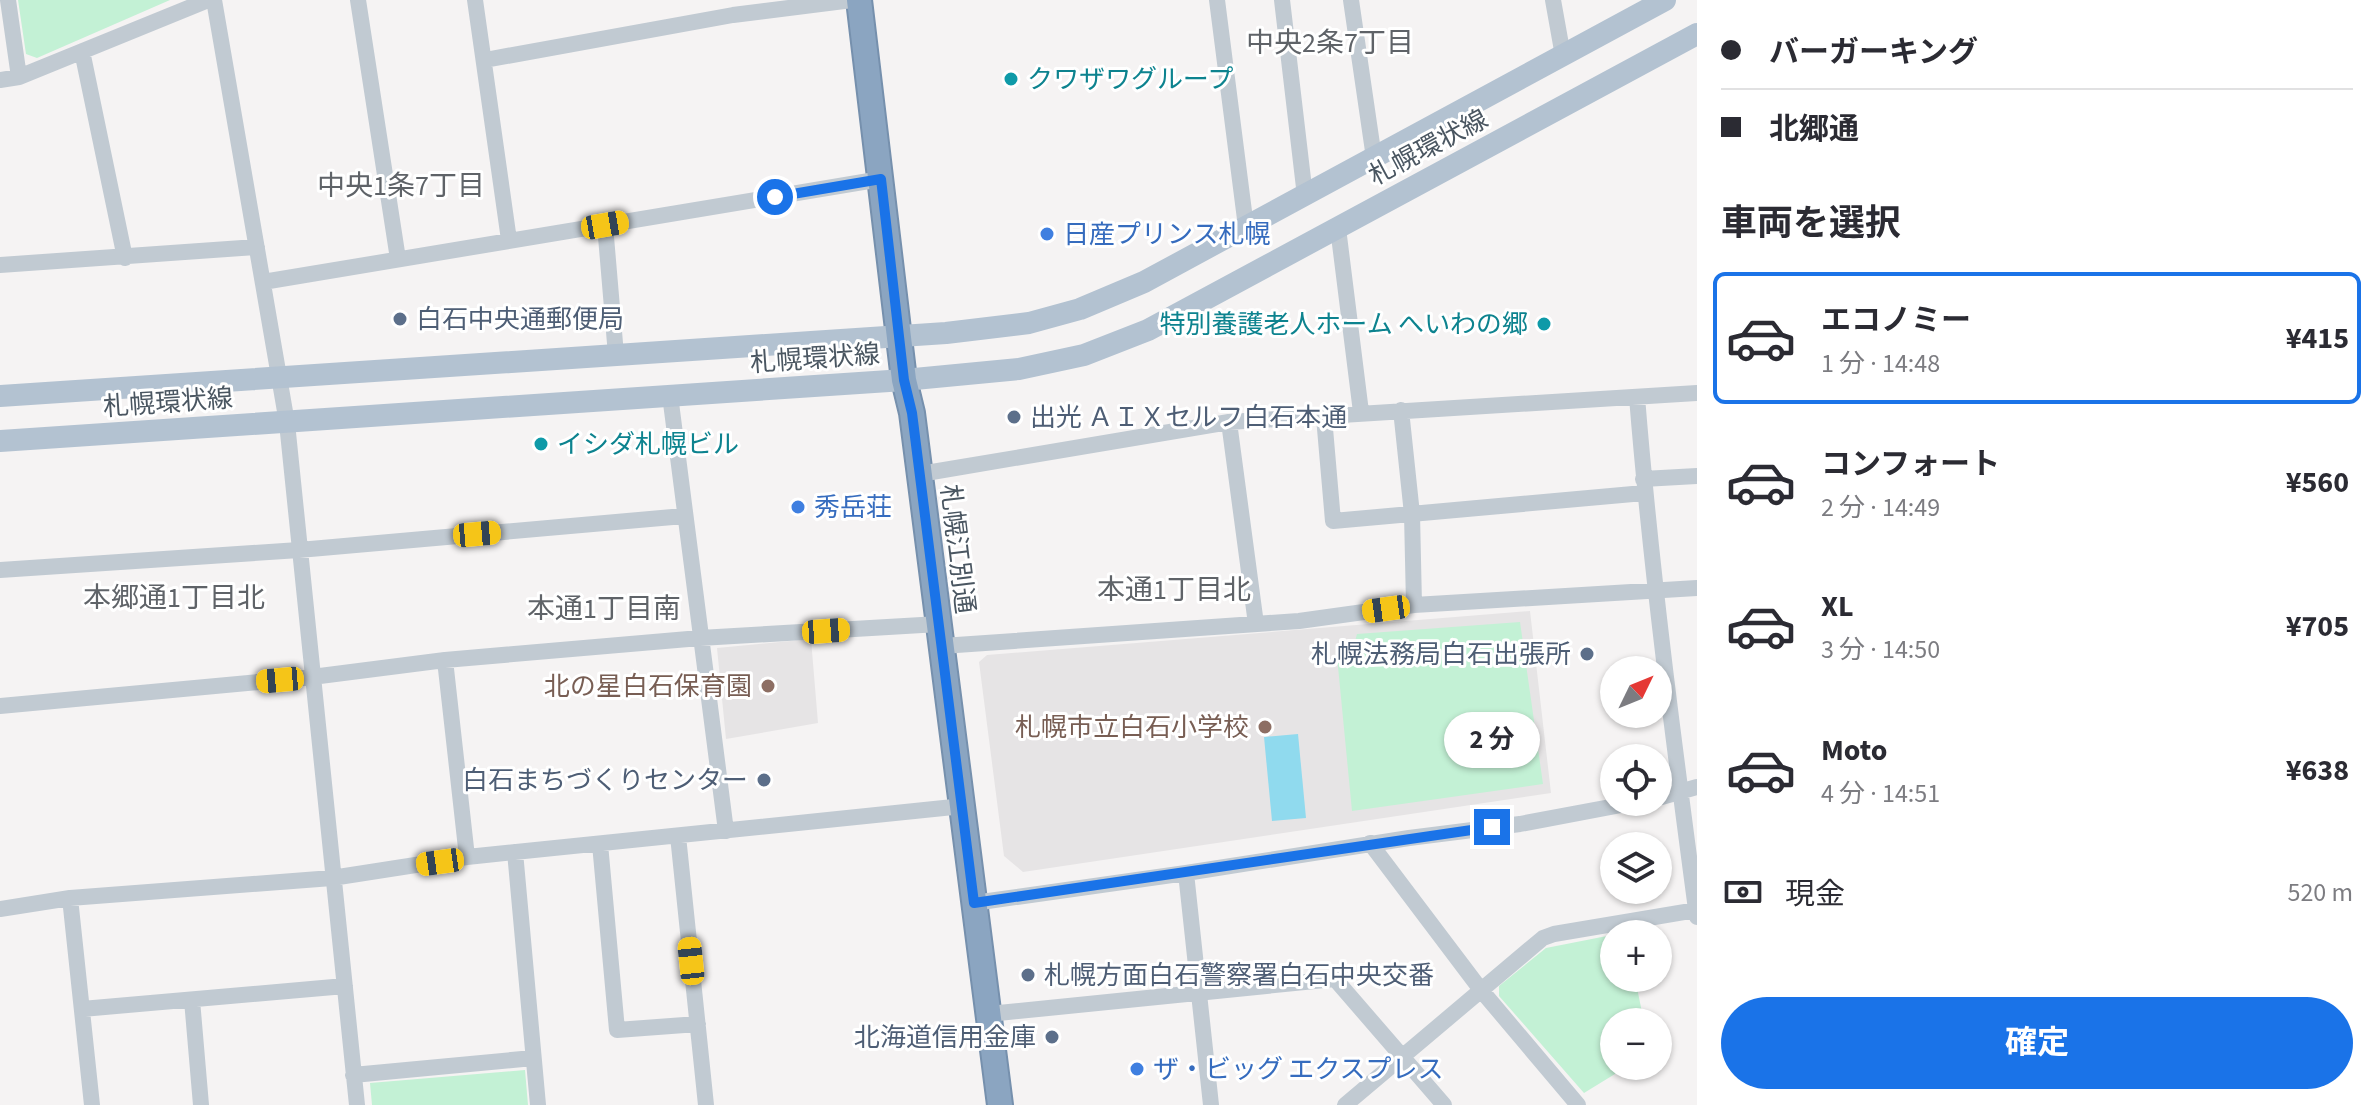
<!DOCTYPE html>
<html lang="ja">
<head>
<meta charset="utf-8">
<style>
  body { margin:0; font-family:"Source Sans 3","Noto Sans JP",sans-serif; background:#f2f2f3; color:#2b2b33; height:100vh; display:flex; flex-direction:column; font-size:30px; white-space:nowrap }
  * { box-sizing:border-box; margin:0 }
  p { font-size:26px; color:#7c7c81 }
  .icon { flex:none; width:44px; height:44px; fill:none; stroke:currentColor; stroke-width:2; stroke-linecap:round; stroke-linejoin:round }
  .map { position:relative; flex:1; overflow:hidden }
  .details { display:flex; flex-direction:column; background:#fff; width:680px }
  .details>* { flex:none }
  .banner { display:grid; align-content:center; height:176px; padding:0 24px; background:#fff }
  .needle { width:52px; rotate:47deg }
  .fabs { position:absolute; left:1600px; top:656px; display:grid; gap:16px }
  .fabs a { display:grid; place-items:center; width:72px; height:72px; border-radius:50%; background:#fff; box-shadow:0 2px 6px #0004; font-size:40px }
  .end { position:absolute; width:36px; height:36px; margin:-18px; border:10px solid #1a73e8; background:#fff; box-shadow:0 0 0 4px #fff }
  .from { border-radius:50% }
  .bubble { position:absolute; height:56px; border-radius:28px; background:#fff; box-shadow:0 2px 6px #0004; font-size:26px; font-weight:700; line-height:56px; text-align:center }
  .car { position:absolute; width:24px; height:48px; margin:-24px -12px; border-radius:10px; box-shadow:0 0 6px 2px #0007; background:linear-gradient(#f5c518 24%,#345 0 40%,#f5c518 0 76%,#345 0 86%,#f5c518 0) }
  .banner b { display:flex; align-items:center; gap:28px; height:76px; font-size:30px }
  .banner b+b { border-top:2px solid #e1e1e2 }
  .banner i { width:20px; height:20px; background:#2b2b33 }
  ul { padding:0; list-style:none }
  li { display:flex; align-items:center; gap:24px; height:132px; margin:0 16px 12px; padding:0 8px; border:4px solid transparent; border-radius:12px }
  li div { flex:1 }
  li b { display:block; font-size:30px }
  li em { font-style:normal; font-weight:700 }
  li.current { border-color:#1a73e8 }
  li>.icon { width:72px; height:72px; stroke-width:1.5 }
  h2 { padding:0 24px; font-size:36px; line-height:96px }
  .pay { display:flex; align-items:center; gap:20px; height:88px; padding:0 24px; font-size:30px }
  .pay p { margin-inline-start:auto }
  .action { display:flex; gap:16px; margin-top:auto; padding:16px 24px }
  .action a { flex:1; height:92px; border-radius:48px; background:#1a73e8; color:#fff; font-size:32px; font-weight:700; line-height:92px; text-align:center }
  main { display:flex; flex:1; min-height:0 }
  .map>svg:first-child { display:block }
  .education { fill:#e6e4e5 }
  .green { fill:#c3f1d5 }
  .water { fill:#90daee }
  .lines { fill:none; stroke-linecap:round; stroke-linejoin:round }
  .highway-casing { stroke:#7690ad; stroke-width:28 }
  .minor { stroke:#c1cad2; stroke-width:16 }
  .major { stroke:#b3c2d1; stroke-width:22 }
  .highway { stroke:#8ba5c1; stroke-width:24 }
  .route { stroke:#1a73e8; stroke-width:10 }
  .culture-dot { fill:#0f9aa8; stroke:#fff; stroke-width:3 }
  .shop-dot { fill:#3f7fe0; stroke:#fff; stroke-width:3 }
  .service-dot { fill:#5c6f8a; stroke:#fff; stroke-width:3 }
  .education-dot { fill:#8d6e63; stroke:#fff; stroke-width:3 }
  .labels { text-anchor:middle; stroke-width:6; stroke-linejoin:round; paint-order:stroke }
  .culture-label { font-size:26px; fill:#0d838f; stroke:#fff; text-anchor:start }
  .street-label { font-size:26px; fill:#4a5661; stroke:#fff }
  .shop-label { font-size:26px; fill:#366cbe; stroke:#fff; text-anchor:start }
  .service-label { font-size:26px; fill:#4e5e75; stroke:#fff; text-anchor:start }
  .education-label { font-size:26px; fill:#785e54; stroke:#fff; text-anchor:end }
  .neighbourhood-label { font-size:28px; fill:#5f6368; stroke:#fff }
</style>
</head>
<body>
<main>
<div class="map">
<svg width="1697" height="1105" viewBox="0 0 1697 1105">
  <rect width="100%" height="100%" fill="#f5f3f3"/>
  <path class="education" d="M1530,611L1551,793L1023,872L1004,856L979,662L987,655Z
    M811,639L818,723L726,739L717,648Z"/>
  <path class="green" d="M18,0H170L37,58L26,54Z
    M1520,622L1543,784L1352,811L1336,646L1354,645L1357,634Z
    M1612,935L1614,978H1635L1644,1022H1614V1066H1628L1584,1093L1499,996V986L1546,948Z
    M525,1070L528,1105H372L370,1083Z"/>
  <path class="water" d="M1298,734L1306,818L1272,821L1264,737Z"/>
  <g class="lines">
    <defs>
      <path id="highway" d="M859,0L904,380L912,413L1000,1105"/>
    </defs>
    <use href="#highway" class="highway-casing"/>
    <path class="minor" d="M8,0L19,77
      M214,0L287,423L357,1105
      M358,0L398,259
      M475,0L509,240
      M1217,0L1246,227
      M1282,0L1305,196
      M1351,0L1374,158
      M1553,0L1563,56
      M82,51L125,258
      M485,60L733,15L852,0
      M0,80L19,77L208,0
      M605,225L616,355
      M1338,228L1361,412
      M0,265L257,247
      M263,282L881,179
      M670,395L726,831
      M1637,397C1651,571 1674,744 1697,917
      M1401,410L1412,514L1414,605
      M1324,417L1333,521L1644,493
      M1229,422L1256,624
      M920,474L1229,422L1697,393
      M1643,479L1697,476
      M0,570L299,550L684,516
      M942,646L1299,621L1414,605L1697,588
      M445,660L467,857
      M0,706L312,677L445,660L700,638L939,624
      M1658,798L1697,787
      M678,836L706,1105
      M1370,843L1481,990L1578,1105
      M600,844L617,1030L698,1024
      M515,852L538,1105
      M1186,873L1211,1105
      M70,898L92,1105
      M974,903L1186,873L1409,838L1520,824L1637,802
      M0,909L70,898L332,878L467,857L963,806
      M192,1000L201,1105
      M82,1009L345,986
      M989,1014L1335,979L1444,1105
      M353,1075L533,1058
      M1345,1105L1543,938L1554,934L1697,910"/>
    <path class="major" d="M0,396L946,333L1029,323L1080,309L1144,282L1665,0
      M0,441L904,380L1019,369L1084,355L1148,330L1697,34"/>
    <use href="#highway" class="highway"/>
  </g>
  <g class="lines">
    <path class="route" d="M775,197L881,179L904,380L912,413L974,903L1492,827"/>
  </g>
  <g class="culture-dot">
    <circle cx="1011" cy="79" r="8"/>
    <circle cx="1544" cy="324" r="8"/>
    <circle cx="541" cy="444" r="8"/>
  </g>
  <g class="shop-dot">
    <circle cx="1047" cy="234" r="8"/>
    <circle cx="798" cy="507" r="8"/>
    <circle cx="1137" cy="1069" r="8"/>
  </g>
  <g class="service-dot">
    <circle cx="400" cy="319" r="8"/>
    <circle cx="1014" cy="417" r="8"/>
    <circle cx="1587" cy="654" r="8"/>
    <circle cx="764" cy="780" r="8"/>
    <circle cx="1028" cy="975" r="8"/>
    <circle cx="1052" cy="1037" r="8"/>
  </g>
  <g class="education-dot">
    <circle cx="768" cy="686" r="8"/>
    <circle cx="1265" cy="727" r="8"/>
  </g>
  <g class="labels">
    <g class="culture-label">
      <text x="1027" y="88">クワザワグループ</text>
      <text x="1528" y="333" text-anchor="end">特別養護老人ホーム へいわの郷</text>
      <text x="557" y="453">イシダ札幌ビル</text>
    </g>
    <g class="street-label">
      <text transform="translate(1428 147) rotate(-28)" y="9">札幌環状線</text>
      <text transform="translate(815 358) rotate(-4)" y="9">札幌環状線</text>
      <text transform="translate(168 402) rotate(-4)" y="9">札幌環状線</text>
      <text transform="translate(958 549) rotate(83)" y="9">札幌江別通</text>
    </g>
    <g class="shop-label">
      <text x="1063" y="243">日産プリンス札幌</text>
      <text x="814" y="516">秀岳荘</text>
      <text x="1153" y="1078">ザ・ビッグ エクスプレス</text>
    </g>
    <g class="service-label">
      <text x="416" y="328">白石中央通郵便局</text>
      <text x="1030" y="426">出光 ＡＩＸセルフ白石本通</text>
      <text x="1571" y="663" text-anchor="end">札幌法務局白石出張所</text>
      <text x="748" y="789" text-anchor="end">白石まちづくりセンター</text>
      <text x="1044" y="984">札幌方面白石警察署白石中央交番</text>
      <text x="1036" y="1046" text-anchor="end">北海道信用金庫</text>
    </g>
    <g class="education-label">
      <text x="752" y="695">北の星白石保育園</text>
      <text x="1249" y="736">札幌市立白石小学校</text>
    </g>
    <g class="neighbourhood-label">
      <text x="1330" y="52">中央2条7丁目</text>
      <text x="401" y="195">中央1条7丁目</text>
      <text x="1174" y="599">本通1丁目北</text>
      <text x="174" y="607">本郷通1丁目北</text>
      <text x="604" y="618">本通1丁目南</text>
    </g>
  </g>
</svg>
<div class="fabs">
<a><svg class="needle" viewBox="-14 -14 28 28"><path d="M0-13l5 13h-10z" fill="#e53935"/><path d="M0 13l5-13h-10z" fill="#7c7c81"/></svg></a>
<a><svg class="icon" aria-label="locate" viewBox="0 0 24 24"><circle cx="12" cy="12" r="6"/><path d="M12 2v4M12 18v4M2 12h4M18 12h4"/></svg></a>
<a><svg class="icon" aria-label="layers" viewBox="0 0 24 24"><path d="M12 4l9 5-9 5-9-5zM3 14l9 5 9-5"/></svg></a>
<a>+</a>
<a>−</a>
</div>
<i class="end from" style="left:775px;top:197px"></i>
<i class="end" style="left:1492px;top:827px"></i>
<div class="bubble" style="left:1444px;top:712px;width:96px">2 分</div>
<i class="car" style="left:605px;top:225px;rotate:80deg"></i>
<i class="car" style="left:477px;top:534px;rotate:85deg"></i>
<i class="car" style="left:1386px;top:609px;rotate:262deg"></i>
<i class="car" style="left:826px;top:631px;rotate:86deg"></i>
<i class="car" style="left:280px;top:680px;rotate:265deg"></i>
<i class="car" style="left:440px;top:862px;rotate:262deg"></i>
<i class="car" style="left:691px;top:961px;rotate:354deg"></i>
</div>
<section class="details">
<div class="banner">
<b><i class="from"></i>バーガーキング</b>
<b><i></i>北郷通</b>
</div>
<h2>車両を選択</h2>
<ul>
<li class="current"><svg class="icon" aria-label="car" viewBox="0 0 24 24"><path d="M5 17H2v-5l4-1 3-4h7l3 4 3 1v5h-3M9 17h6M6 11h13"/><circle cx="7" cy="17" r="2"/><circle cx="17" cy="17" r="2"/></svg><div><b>エコノミー</b><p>1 分 · 14:48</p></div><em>¥415</em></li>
<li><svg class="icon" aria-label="car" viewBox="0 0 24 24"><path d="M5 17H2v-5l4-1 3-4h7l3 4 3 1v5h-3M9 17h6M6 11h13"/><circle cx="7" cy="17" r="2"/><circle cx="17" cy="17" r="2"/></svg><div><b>コンフォート</b><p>2 分 · 14:49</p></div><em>¥560</em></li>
<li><svg class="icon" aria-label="car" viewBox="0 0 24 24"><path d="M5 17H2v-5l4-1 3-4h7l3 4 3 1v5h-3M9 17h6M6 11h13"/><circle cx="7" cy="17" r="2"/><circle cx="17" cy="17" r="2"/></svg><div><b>XL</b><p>3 分 · 14:50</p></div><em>¥705</em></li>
<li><svg class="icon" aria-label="car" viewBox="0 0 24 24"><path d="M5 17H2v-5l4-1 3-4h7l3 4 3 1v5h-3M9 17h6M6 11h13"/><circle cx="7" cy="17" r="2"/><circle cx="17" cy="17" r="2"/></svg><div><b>Moto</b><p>4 分 · 14:51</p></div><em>¥638</em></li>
</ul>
<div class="pay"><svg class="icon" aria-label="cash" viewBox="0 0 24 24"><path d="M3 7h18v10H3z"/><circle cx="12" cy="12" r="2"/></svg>現金<p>520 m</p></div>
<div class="action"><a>確定</a></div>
</section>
</main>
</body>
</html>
